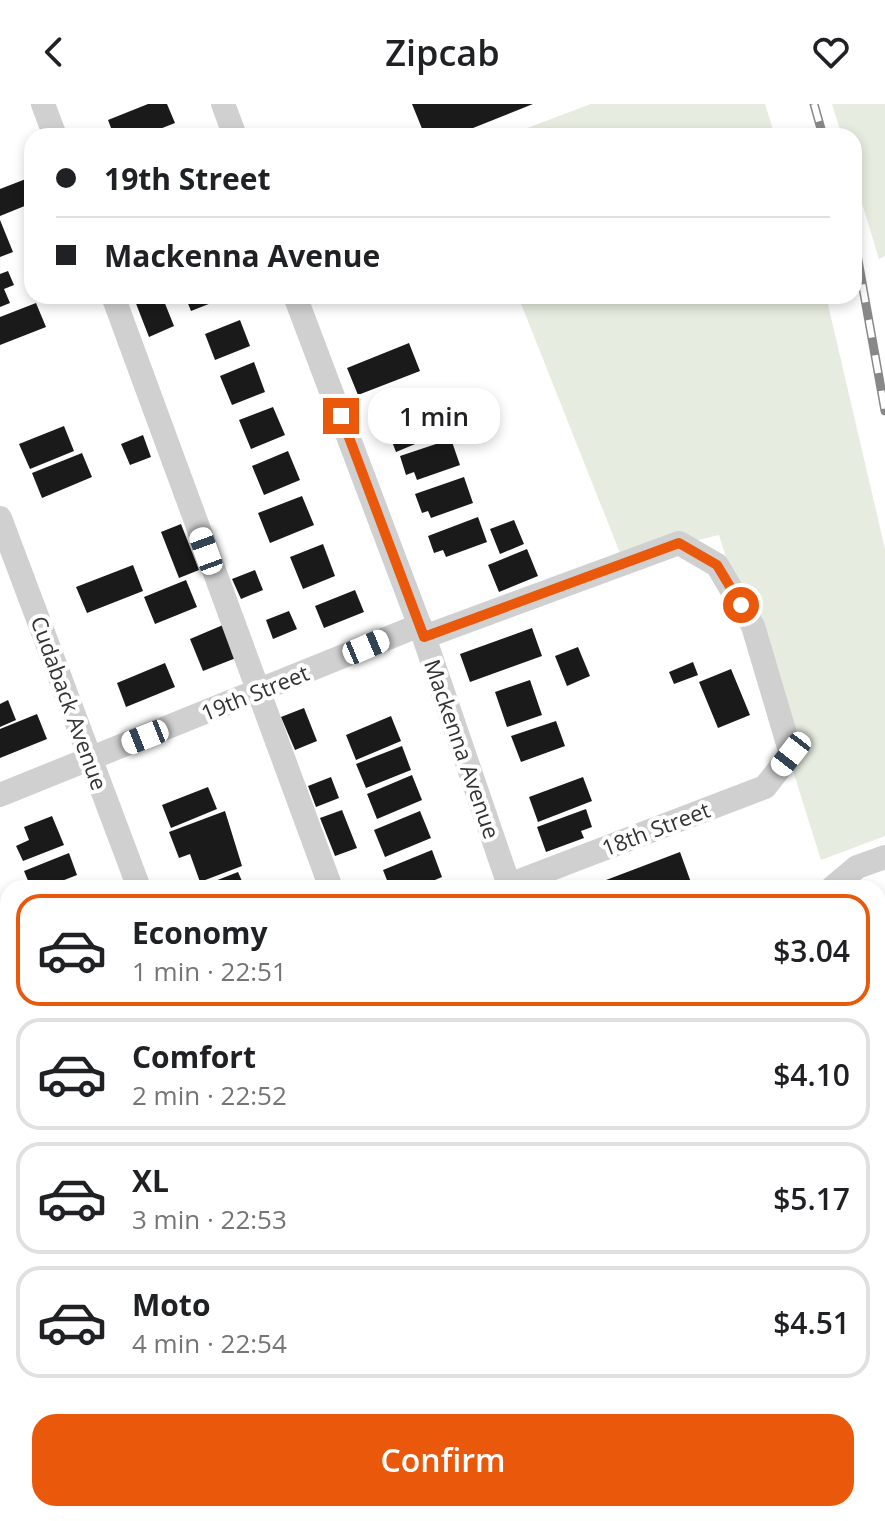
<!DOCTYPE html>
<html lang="en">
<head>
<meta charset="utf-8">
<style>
  body { margin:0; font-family:"Open Sans",sans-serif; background:#f6f6f6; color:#202124; height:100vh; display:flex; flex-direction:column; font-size:30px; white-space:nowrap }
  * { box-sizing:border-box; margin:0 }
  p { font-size:26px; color:#757577 }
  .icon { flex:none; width:44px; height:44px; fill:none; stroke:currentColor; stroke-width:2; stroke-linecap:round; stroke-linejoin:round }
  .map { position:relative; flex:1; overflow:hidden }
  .details { position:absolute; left:0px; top:776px; width:886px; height:642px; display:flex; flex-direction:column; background:#fff; border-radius:24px 24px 0 0; box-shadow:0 4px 12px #0003 }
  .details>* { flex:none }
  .guide { position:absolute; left:24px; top:24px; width:838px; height:176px; border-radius:24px; box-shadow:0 4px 12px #0003; display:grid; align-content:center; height:176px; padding:0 32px; background:#fff }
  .end { position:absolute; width:36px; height:36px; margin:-18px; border:10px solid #ea580c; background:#fff; box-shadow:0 0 0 4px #fff }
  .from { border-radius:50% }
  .bubble { position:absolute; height:56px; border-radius:24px; background:#fff; box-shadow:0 4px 12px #0003; font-size:26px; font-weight:600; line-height:56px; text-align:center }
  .car { position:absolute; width:24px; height:48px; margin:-24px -12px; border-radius:10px; box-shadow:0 0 6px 2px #0007; background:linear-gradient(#fff 24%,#345 0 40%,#fff 0 76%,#345 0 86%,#fff 0) }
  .guide b { display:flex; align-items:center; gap:28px; height:76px; font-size:30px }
  .guide b+b { border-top:2px solid #e0e0e0 }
  .guide i { width:20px; height:20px; background:#202124 }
  ul { padding:14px 0 0; list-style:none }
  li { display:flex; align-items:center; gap:24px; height:112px; margin:0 16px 12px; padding:0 16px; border:4px solid #e0e0e0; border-radius:24px }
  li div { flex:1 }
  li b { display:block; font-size:30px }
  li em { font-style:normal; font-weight:600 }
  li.selected { border-color:#ea580c }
  li>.icon { width:72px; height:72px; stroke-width:1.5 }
  .button { display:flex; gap:16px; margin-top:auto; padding:16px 32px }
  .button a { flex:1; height:92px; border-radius:24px; background:#ea580c; color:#fff; font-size:32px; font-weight:600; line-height:92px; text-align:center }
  header { display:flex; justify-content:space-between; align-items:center; height:104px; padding:0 32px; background:#fff; font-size:36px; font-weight:600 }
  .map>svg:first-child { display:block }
  .green { fill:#e6ecdf }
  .building { fill:#1a1a1a }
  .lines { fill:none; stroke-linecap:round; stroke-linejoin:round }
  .minor { stroke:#d0d0d0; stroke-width:24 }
  .rail-casing { stroke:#888; stroke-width:9 }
  .rail { stroke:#fff; stroke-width:6; stroke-dasharray:18; stroke-linecap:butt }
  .route { stroke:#ea580c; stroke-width:10 }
  .labels { text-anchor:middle; stroke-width:8; stroke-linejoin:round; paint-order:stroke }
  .street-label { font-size:22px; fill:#333; stroke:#fff }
</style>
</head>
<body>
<header><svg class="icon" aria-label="back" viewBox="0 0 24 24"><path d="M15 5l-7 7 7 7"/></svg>Zipcab<svg class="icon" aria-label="heart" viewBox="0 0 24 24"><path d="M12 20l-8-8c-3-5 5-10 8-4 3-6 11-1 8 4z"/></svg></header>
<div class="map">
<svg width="885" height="1417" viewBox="0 0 885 1417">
  <rect width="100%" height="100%" fill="#fff"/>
  <path class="green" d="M591,0H765L775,32H506Z
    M832,0H885V152L879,155L854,73V32H842Z
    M518,192H826L885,445V732L821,756L719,431L622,454Z"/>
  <path class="building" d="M148,0H167L175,19L142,32H114L108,16Z
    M412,0H533L453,32H425Z
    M31,73L32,99L0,112V85Z
    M0,116L13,148L0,153Z
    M8,167L14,181L4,185L10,199L0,203V170Z
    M147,192H162L174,222L149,233L135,197Z
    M185,192H229L191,207Z
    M36,199L46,223L0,241V213Z
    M240,216L250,242L215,256L205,230Z
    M409,239L420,267L358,291L347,264Z
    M254,258L265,288L232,301L220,272Z
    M434,302L444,328L396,348L386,322Z
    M273,303L285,331L251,345L239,316Z
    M64,322L74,347L30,365L19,340Z
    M143,331L151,353L130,361L121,340Z
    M451,335L460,361L417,376L414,368L406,371L400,352Z
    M288,347L300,376L264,391L252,362Z
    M82,349L92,373L42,394L32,369Z
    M464,373L473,399L431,414L428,407L422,409L415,390Z
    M302,392L314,421L270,439L258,409Z
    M478,413L487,438L446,453L443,446L434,449L428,432Z
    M514,416L524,440L500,450L490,425Z
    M181,420L199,466L179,474L161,428Z
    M323,440L335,472L303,485L290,453Z
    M527,445L538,472L499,488L488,461Z
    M133,461L143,487L87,509L76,483Z
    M255,466L263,486L241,495L232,475Z
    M186,476L197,503L155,520L144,493Z
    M355,486L364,508L324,524L315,502Z
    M289,507L297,525L273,535L266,516Z
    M223,521L236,554L203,567L190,535Z
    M532,524L542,552L470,578L460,550Z
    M578,543L590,572L567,582L555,552Z
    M693,558L698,571L674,580L669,568Z
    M165,559L175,583L126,603L117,579Z
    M731,565L750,611L718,624L699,578Z
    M530,576L542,611L507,623L495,588Z
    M8,596L16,616L0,623V600Z
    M304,604L317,637L295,646L281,613Z
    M37,610L47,635L0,654V625Z
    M391,612L401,637L356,656L346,631Z
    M556,617L565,642L521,658L511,632Z
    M402,642L411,666L366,684L356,660Z
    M412,671L422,696L377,715L367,690Z
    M331,673L339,694L316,703L308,682Z
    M583,673L592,697L538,718L529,693Z
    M208,683L217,705L171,724L162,701Z
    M586,705L592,723L581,727L584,734L546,748L537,723Z
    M342,706L357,744L335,752L320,714Z
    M225,707L242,762L200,778L190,750L179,754L169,728Z
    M420,707L431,734L385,753L374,726Z
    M52,712L64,741L23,757L16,742L29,736L24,723Z
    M432,746L442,773L416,784H390L383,766Z
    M680,748L693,784H585Z
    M69,749L77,771L44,784H31L24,767Z
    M238,768L245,784H197Z
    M8,816V839L3,841L0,820Z
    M8,1063V1094L0,1097V1067Z
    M8,1137V1170L0,1174V1140Z
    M84,1410H146L129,1417H87Z"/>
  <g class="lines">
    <path class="minor" d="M43,0L55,32
      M223,0L235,32
      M113,192L331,784
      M295,192L424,533L510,784
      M0,414L139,784
      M424,533L679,439L717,461L753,522L791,650L765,683L509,781
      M0,691L420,521
      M832,784L857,763L885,753
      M0,873L8,893
      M0,1306L8,1327
      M40,1410L43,1417
      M162,1417L180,1410
      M374,1417L380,1410"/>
    <defs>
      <path id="rail" d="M814,0L823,32
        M856,145L885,307"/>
    </defs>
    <use href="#rail" class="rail-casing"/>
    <use href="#rail" class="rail"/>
  </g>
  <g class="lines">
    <path class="route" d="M341,312L424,533L679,439L717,461L741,501"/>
  </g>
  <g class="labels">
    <g class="street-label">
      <text transform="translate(255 589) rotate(-22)" y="8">19th Street</text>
      <text transform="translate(69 599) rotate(70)" y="8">Cudaback Avenue</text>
      <text transform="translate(462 645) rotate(71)" y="8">Mackenna Avenue</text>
      <text transform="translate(656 725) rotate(-21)" y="8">18th Street</text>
    </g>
  </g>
</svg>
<i class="end from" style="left:741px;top:501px"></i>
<i class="end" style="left:341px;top:312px"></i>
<div class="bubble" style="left:368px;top:284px;width:132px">1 min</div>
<i class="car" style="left:206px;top:447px;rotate:340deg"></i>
<i class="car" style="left:366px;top:543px;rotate:67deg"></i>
<i class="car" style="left:145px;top:633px;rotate:248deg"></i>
<i class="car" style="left:791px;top:650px;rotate:218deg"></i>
<div class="guide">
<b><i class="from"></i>19th Street</b>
<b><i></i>Mackenna Avenue</b>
</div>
<section class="details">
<ul>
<li class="selected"><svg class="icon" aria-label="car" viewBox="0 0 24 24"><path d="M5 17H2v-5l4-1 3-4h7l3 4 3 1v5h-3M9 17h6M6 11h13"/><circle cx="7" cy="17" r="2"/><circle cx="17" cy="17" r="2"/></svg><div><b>Economy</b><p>1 min · 22:51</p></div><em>$3.04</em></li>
<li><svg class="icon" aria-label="car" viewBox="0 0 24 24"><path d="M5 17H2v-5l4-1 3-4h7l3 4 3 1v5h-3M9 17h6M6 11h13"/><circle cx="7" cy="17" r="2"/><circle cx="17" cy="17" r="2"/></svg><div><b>Comfort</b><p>2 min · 22:52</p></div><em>$4.10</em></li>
<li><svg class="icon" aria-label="car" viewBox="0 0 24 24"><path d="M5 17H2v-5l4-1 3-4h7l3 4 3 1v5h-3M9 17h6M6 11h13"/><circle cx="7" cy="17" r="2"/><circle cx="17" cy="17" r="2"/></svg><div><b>XL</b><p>3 min · 22:53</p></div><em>$5.17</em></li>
<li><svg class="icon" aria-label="car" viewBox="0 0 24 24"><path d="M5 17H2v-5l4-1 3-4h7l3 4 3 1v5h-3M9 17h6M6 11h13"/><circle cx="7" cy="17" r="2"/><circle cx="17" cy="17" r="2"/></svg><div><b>Moto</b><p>4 min · 22:54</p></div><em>$4.51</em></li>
</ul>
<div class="button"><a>Confirm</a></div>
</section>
</div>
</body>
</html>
